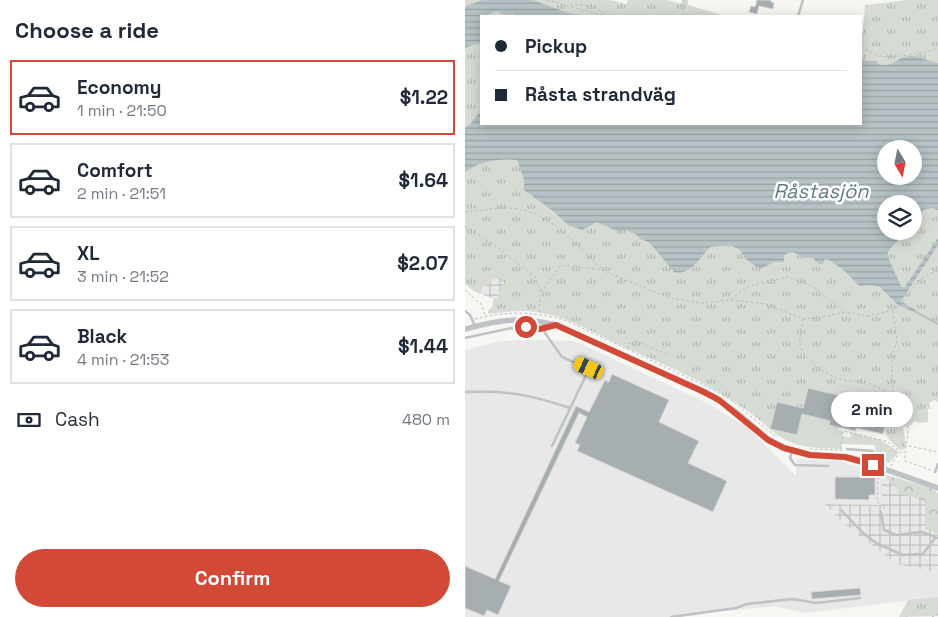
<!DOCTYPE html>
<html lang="en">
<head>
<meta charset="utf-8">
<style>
  body { margin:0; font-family:"Space Grotesk",sans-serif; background:#f6f6f7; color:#1f2937; height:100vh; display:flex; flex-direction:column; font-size:19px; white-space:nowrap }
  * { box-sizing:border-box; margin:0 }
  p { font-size:16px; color:#747a83 }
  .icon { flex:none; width:28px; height:28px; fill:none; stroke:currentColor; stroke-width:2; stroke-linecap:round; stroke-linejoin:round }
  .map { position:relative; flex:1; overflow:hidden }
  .side { display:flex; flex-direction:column; background:#fff; width:465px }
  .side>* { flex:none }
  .banner { position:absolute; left:15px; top:15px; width:382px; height:110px; border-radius:0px; box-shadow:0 2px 12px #0003; display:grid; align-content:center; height:110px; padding:0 15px; background:#fff }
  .needle { width:32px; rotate:170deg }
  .controls { position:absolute; left:412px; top:140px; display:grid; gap:10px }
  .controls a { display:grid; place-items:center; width:45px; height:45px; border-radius:50%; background:#fff; box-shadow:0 2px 12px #0003; font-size:25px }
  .end { position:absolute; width:22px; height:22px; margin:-11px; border:6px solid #d34937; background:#fff; box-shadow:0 0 0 2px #fff }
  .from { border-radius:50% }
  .bubble { position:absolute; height:35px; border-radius:18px; background:#fff; box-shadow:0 2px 12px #0003; font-size:16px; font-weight:600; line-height:35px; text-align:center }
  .car { position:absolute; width:15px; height:30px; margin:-15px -8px; border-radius:6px; box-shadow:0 0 4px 1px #0007; background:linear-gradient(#f5c518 24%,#345 0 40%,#f5c518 0 76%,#345 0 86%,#f5c518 0) }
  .banner b { display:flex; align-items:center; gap:18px; height:48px; font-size:19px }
  .banner b+b { border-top:1px solid #e0e1e3 }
  .banner i { width:12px; height:12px; background:#1f2937 }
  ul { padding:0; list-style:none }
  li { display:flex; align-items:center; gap:15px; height:75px; margin:0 10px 8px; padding:0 5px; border:2px solid #e0e1e3; border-radius:0px }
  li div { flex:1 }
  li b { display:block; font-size:19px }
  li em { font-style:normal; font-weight:600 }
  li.current { border-color:#d34937 }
  li>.icon { width:45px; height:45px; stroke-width:1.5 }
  h2 { padding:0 15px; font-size:22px; line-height:60px }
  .pay { display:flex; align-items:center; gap:12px; height:55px; padding:0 15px; font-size:19px }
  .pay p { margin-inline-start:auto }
  .action { display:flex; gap:10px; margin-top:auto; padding:10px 15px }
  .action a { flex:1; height:58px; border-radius:30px; background:#d34937; color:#fff; font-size:20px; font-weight:600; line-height:58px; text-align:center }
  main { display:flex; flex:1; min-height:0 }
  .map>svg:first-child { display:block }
  .built { fill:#e7e8e7 }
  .industrial { fill:url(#industrial-grid) }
  .grass { fill:#d6dbd3 }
  .forest { fill:url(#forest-crowns) }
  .park { fill:url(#park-tufts); fill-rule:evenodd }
  .water { fill:url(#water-rules); fill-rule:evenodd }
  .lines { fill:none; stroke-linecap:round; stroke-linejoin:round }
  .stream { stroke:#b6c2c5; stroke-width:2 }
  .building { fill:#a6aeb2; stroke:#d8d7d6 }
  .path { stroke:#b8bbbd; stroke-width:1; stroke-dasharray:2.5 2.5; stroke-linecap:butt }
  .service { stroke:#bec2c5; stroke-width:2.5 }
  .minor { stroke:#bec2c5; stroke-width:5.5 }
  .route { stroke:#d34937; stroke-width:6 }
  .labels { text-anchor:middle; stroke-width:5; stroke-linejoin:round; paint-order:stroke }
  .water-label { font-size:20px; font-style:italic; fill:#637a7e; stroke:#fff }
</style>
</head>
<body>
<main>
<section class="side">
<h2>Choose a ride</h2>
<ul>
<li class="current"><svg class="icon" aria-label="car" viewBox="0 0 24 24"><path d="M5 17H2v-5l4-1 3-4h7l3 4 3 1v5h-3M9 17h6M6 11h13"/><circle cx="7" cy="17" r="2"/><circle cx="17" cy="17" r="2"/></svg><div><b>Economy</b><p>1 min · 21:50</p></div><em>$1.22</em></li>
<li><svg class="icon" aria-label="car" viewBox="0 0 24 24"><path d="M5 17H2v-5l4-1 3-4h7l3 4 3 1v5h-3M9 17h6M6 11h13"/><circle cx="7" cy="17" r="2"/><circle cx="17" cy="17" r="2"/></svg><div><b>Comfort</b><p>2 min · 21:51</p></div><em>$1.64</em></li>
<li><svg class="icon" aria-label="car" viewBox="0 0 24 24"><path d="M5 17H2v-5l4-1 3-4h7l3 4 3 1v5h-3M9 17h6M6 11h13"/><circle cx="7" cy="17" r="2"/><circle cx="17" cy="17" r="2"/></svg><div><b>XL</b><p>3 min · 21:52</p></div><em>$2.07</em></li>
<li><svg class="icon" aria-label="car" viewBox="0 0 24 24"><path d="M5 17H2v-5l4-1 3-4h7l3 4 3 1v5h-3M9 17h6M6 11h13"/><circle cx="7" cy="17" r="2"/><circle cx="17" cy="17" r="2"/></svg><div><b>Black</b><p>4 min · 21:53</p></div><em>$1.44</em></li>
</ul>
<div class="pay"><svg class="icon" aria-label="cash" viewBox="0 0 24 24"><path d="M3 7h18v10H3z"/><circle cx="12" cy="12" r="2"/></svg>Cash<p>480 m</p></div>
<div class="action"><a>Confirm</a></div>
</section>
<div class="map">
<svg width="473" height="617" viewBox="0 0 473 617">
  <defs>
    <pattern id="industrial-grid" width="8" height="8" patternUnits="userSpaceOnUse" patternTransform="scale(1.25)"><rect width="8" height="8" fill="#e7e8e7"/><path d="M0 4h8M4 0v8" fill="none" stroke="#bfc1c1"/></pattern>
    <pattern id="forest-crowns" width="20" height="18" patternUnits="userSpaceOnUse" patternTransform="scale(1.25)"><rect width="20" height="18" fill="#d6dbd3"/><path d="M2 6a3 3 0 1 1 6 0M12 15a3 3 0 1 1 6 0" fill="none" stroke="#b1b6b1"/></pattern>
    <pattern id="park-tufts" width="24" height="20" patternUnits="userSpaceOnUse" patternTransform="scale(1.25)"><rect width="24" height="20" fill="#d6dbd3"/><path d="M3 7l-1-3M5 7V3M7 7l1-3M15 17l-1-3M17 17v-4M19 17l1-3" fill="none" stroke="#b1b6b1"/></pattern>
    <pattern id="water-rules" width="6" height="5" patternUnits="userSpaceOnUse" patternTransform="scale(1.25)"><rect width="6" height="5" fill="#b6c2c5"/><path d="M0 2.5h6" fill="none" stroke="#98a2a5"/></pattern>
  </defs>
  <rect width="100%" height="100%" fill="#f6f6f3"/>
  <path class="built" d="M76,340L110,341L242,403L282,427L331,476L332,459L378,461L385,465L417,474V505H359L379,524L432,564L473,573V597L340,613L308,606L203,617H0V350L36,341Z"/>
  <path class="industrial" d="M29,278L39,282L32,300L16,294L17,288Z
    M417,474L469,489L473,494V573L432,564L379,524L359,504L417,505Z"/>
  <path class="grass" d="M337,414L365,421L374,427L373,430L377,431V440L378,436L385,438L387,433L416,440L434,452L424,463L411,459L410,445L378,444L377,442L376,449C346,448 329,448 305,430L332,435Z"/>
  <path class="forest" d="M417,474L469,489L473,494V533L460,529V501L437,494Z"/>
  <path class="park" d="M0,0H145L161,4L163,0H202L216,4L217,0H223V5L260,16H16V124H396V31H398L400,5L443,0H473V402L469,400L464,403L466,409H463V422L454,423L449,421L446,425L438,427L441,445L440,449L435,450C413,430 420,433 424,407L343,388L338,408L312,402L305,429C260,389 211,370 157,346C131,334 105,318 76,313C58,309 41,312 23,314V311L27,307L29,298L32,299L39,282L29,278L17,288L16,294L9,291L0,284ZM421,149H449V176H421ZM421,204H449V231H421Z
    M473,597V616L434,617L443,600Z"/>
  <path class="water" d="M17,0H68L106,14L127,16H49V14L41,15L31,11L24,14V16H16V44L13,43L0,48V7Z
    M448,56L473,63V210L467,208L458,210L456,216L451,218L449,223V204H421V231H439C435,241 425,246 422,255L436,286L439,288L473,238V245L436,301L452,311L451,313L436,306L435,307L415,287L406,285L395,286L391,283L379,270L362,259L359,260L358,264C353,264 351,262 348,258C345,257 342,258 339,257C331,255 327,248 319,256V262H309L295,269L283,261L274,249L264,245L245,247C235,258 225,276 209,272L184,242L175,239L171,234L160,230L154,232L132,222L117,230L103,225L88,211L59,190V180L52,160C34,158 15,161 0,172V127C7,125 10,116 16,112V124H396V59L401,61H412L413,64C428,68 430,59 440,57C442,56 445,56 448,56ZM421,149H449V176H421Z"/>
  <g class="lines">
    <path class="stream" d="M451,312L473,324"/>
  </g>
  <path class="building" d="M292,0H306V2L309,3L308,9L294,6L292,14L284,12L286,6L290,7Z
    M147,374L204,400L194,422L234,441L223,463L262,481L248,512L112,451L115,445L110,443L122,417L114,413L34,581L46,586L33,615L22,610L19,616L0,608V566L30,579L111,406L124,412L140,380L144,382Z
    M343,388L425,407L418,434L391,428V431L364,425L365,421L337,414L332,435L305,429L312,402L338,408Z
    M370,477H410V495H404V500L370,499Z
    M395,588L396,595L347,599L346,592Z"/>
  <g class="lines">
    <path class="path" d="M82,0L141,16
      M105,4L128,6L143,16
      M217,16L219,0
      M396,47C402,50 408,54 414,56C427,59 461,53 473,48
      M0,212C14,211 29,208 43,208C83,209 109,243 136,268
      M0,226L32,247L70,277L76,292L74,313
      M0,290L17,305L20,315
      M76,292L96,265L137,270L204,298L237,303L265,300L301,304L338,319L351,318L381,312L404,316L427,310L434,306L452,282L463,274L473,271
      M266,299L284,286L322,277L346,285L380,312
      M428,311L432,342L427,355V370L428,398
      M10,319C42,311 71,311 102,321L241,386L265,399L311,437
      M338,319C337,327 334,337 335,345C339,362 366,378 382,381C388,382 395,380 401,382C418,388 432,400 440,416C447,432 439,446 440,461L466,470
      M162,349L163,344L171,341L204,355
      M444,446L473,452
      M345,449L378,450
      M376,449L378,431L421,441L436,452
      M426,466L432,456L436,452H439
      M418,509L420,506L412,502L413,477L418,474
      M467,617L473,614"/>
    <path class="service" d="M333,16L338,0
      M0,311L5,315L10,326
      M79,328L80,333L97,357L124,369L87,446
      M0,338L46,328L75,329L87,326
      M0,392C42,390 66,395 105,408
      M382,449L408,451V464
      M327,451L325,458L330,465L363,466
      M470,472L473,464
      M376,510L398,533L411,543L438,555L458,554L470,538
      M416,512L419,530L431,535L457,532L473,538
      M206,617L271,608L282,604L328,599L351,603L395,598"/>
    <path class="minor" d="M0,329C34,320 56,316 91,325L247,396L271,412L303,439L319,448L345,455L388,458L473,488"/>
  </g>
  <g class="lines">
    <path class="route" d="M61,327L75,329L91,325L237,391L254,400L303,440L319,448L345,455L380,457L408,465"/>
  </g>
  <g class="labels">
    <g class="water-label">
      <text x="356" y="198">Råstasjön</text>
    </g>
  </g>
</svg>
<div class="controls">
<a><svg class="needle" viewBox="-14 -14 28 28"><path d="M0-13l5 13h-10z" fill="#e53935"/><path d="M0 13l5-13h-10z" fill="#747a83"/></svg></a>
<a><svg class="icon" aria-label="layers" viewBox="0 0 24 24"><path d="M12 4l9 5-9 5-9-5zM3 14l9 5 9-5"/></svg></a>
</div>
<i class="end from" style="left:61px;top:327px"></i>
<i class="end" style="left:408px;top:465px"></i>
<div class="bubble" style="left:366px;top:392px;width:82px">2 min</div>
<i class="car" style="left:124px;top:368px;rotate:294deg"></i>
<div class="banner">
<b><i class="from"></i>Pickup</b>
<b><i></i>Råsta strandväg</b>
</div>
</div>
</main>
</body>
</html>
